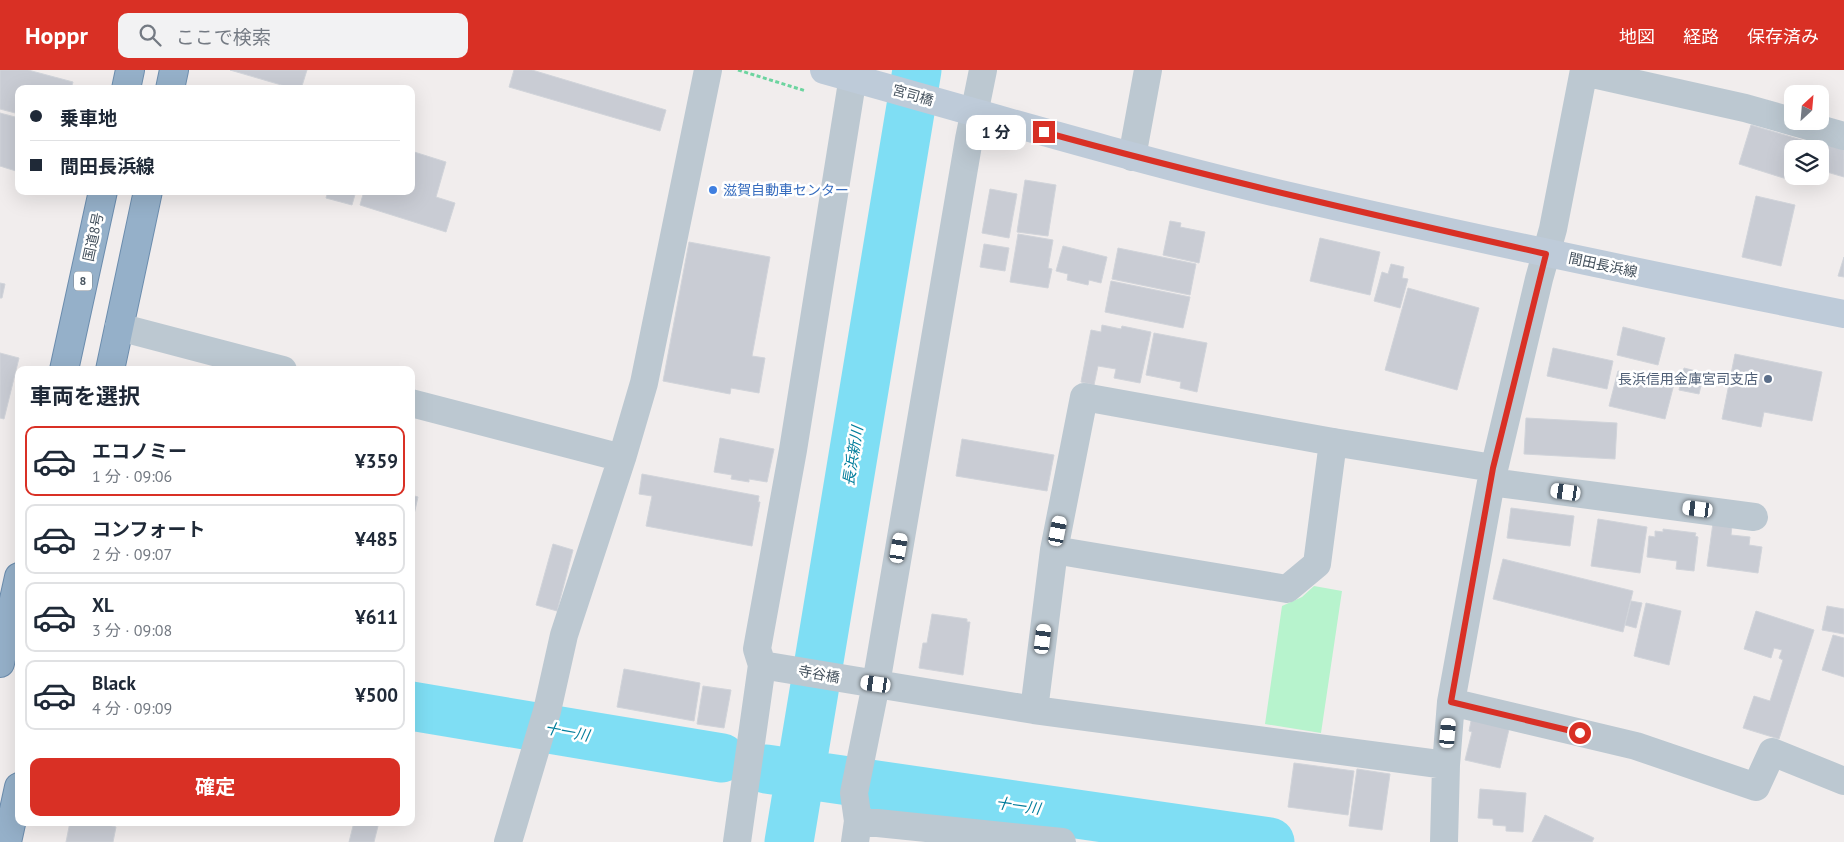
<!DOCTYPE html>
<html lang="ja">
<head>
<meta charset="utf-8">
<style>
  body { margin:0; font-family:"PT Sans","Noto Sans JP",sans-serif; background:#f2f2f3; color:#1f2937; height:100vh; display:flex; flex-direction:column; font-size:19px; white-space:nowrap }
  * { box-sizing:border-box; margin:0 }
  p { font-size:16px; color:#747a83 }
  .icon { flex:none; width:28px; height:28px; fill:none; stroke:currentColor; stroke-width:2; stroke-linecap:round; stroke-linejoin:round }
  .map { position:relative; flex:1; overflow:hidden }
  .drawer { position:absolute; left:15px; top:296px; width:400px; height:460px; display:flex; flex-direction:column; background:#fff; border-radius:10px; box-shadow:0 5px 20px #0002 }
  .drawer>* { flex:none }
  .hud { position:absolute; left:15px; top:15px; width:400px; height:110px; border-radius:10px; box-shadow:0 5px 20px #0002; display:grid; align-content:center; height:110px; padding:0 15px; background:#fff }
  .needle { width:32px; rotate:26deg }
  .fabs { position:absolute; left:1784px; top:15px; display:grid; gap:10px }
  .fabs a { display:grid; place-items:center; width:45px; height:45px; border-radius:10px; background:#fff; box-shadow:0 5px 20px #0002; font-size:25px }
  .end { position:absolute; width:22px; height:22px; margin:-11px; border:6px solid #d93025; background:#fff; box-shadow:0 0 0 2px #fff }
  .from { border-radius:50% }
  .bubble { position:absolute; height:35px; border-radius:10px; background:#fff; box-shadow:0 5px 20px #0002; font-size:16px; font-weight:700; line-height:35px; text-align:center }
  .car { position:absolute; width:15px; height:30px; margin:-15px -8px; border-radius:6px; box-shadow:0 0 4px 1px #0007; background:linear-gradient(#fff 24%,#345 0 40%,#fff 0 76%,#345 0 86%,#fff 0) }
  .hud b { display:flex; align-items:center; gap:18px; height:48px; font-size:19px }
  .hud b+b { border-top:1px solid #e0e1e3 }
  .hud i { width:12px; height:12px; background:#1f2937 }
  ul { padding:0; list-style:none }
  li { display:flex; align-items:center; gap:15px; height:70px; margin:0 10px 8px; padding:0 5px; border:2px solid #e0e1e3; border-radius:10px }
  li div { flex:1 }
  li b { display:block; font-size:19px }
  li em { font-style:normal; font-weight:700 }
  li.on { border-color:#d93025 }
  li>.icon { width:45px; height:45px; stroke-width:1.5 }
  h2 { padding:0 15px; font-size:22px; line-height:60px }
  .cta { display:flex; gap:10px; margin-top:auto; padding:10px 15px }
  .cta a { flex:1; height:58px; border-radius:10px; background:#d93025; color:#fff; font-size:20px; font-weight:700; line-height:58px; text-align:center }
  header { display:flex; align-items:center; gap:30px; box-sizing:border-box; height:70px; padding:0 25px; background:#d93025; color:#fff }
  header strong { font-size:24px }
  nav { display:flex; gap:28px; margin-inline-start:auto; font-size:18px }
  .search { width:350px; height:45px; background:#f2f2f3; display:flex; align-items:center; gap:12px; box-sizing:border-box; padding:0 18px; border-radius:10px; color:#747a83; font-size:19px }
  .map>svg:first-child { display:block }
  .green { fill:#b7f3cd }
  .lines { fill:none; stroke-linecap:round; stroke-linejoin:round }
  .river { stroke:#7fdef4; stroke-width:49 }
  .building { fill:#c9ccd4; stroke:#d1d4da }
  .trunk-casing { stroke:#6b8cad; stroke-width:30 }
  .path { stroke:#6cd49f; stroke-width:3; stroke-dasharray:4 2.5; stroke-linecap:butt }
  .minor { stroke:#bcc8d1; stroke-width:28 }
  .secondary { stroke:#becbd9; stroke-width:28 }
  .trunk { stroke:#95b0c9; stroke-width:28 }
  .route { stroke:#d93025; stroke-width:6 }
  .shop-dot { fill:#3f7fe0; stroke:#fff; stroke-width:2 }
  .service-dot { fill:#5c6f8a; stroke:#fff; stroke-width:2 }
  .labels { text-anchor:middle; stroke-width:5; stroke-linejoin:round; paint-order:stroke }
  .shield { fill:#fff; stroke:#7c858e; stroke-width:1 }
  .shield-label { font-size:12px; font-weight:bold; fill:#44515d }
  .street-label { font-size:14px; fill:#44515d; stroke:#fff }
  .shop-label { font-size:14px; fill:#366cbe; stroke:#fff; text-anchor:start }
  .service-label { font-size:14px; fill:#4e5e75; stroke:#fff; text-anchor:end }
  .water-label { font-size:15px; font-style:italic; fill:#037e9c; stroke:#fff }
</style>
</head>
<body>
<header>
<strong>Hoppr</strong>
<div class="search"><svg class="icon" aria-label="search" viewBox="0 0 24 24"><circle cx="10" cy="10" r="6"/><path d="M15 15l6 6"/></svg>ここで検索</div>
<nav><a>地図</a><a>経路</a><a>保存済み</a></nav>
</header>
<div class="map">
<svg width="1844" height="772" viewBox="0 0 1844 772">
  <rect width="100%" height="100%" fill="#f1eded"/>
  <path class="green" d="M1314,516L1342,521L1321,663L1265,654L1282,536L1302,527Z"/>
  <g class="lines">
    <path class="river" d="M411,636L722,688
      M766,699L1270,772
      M789,772L917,0"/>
  </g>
  <path class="building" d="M0,0H28L73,12L71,19H19V44L0,39Z
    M230,0H307L301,19H295Z
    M514,0H532L666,40L660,61L509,17Z
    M0,43L19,48V102L0,96Z
    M1751,55L1805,71L1802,79H1792V106H1794L1793,111L1739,94Z
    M1815,70L1844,79V107L1820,100V79H1813Z
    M411,81L446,92L436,127L455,133L446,162L360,135L364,121H411Z
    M1025,110L1056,115L1048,166L1017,162Z
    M990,119L1017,124L1009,168L982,163Z
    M328,121H356L352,135L326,128Z
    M1756,126L1795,135L1781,196L1742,187Z
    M1170,151L1181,153L1180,157L1205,162L1199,193L1163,185Z
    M1018,164L1053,170L1048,198L1052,199L1048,218L1010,212Z
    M1320,168L1380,182L1370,225L1310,211Z
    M689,172L770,187L752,286L765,288L759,323L731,318L730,324L663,311Z
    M984,174L1009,178L1005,201L980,197Z
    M1063,176L1107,187L1101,213L1089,210L1088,215L1067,210L1068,204L1056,201Z
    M1118,178L1196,194L1190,225L1112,209Z
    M1844,187V207L1838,206Z
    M1391,194L1404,197L1402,208L1408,209L1400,238L1374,231L1382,202L1388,204Z
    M1111,211L1190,227L1183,258L1105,242Z
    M0,213L5,214L2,228H0Z
    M1408,218L1479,238L1457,320L1385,300Z
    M1102,255L1121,259L1122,256L1151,262L1140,313L1114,308L1116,299L1098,296L1094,315L1081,312L1091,260L1101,262Z
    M1623,257L1665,268L1658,295L1617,285Z
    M1154,263L1207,273L1197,322L1180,318L1181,312L1146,305Z
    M1553,278L1613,291L1607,319L1547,306Z
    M0,283L19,288L4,349L0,348Z
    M1735,284L1822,302L1812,351L1764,342L1761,357L1722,349Z
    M1684,298L1704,303L1699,324L1679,320Z
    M1618,301L1674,314L1665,349L1609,336Z
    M1526,348L1617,353L1615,389L1524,384Z
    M720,368L774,379L767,412L749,409V412L731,409L732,405L714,402Z
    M962,369L1054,385L1047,421L956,406Z
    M642,404L759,426L758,432H760L752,476L646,456L652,426L639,424Z
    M411,425L418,427L411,458Z
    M1511,438L1574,446L1570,476L1507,468Z
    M1598,449L1647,457L1640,503L1591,496Z
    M1713,453L1732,455L1731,465L1750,467L1749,475L1762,477L1758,503L1707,496Z
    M1663,459L1696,463L1695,466L1698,467L1694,501L1676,499L1677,491L1647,487L1649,466L1655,467V461L1663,462Z
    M553,474L573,480L557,541L536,535Z
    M1503,489L1633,521L1623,562L1493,529Z
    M1631,531L1642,533L1636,558L1625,555Z
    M1646,533L1681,541L1669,595L1634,586Z
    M1827,536L1844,539V564L1822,560Z
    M1756,541L1814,560L1779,669L1743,658L1754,626L1770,631L1783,590L1779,588L1782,580L1774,578L1771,588L1744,579Z
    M932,544L967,549V552H970L963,605L919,598L923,573H927Z
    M1833,565L1844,568V607L1822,600Z
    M624,599L700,613L694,651L617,637Z
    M703,616L731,620L724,658L697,654Z
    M1472,646L1510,655L1500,698L1465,690L1472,662L1469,661Z
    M1294,693L1354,701L1348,745L1288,737Z
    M1357,699L1390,704L1382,760L1349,756Z
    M1480,719L1526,723L1523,762L1506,761V756L1493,755V749L1478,748Z
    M1545,745L1594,768L1592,772H1532Z
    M70,752H95L116,757L113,772H66Z
    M354,752H379L374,772H349Z"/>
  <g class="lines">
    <defs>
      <path id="trunk" d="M126,19L130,0
        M170,19L174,0
        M64,300L103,121
        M110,300L148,121
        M0,593L19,507
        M7,772L19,717"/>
    </defs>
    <use href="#trunk" class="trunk-casing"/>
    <path class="path" d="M738,0L806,21"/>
    <path class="minor" d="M1584,2L1745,38L1844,66
      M1132,87L1148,0
      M119,257L283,300
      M411,333L622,388
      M1491,412L1754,447
      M1054,480L1287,519L1317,494L1333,372
      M762,595L1034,640L1446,695
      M1451,632L1636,676L1756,717L1772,682L1844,711
      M1034,640L1054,480L1084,327L1333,372L1493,398
      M858,751L1062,772
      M508,772L547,641L564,565L622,388L644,313L708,0
      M737,772L762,595L757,579L793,380L854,0
      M855,772L858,751L854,723L876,614L969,69L983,0
      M1444,772L1446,695L1451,632L1491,412L1539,209L1553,159L1584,0"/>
    <path class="secondary" d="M824,0C975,42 1125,87 1277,123C1465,167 1655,206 1844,244"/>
    <use href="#trunk" class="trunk"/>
  </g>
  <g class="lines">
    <path class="route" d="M1044,62C1211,108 1378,146 1546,184L1493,398L1451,632L1580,663"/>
  </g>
  <circle class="shop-dot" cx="713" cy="120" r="5"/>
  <circle class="service-dot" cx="1768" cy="309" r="5"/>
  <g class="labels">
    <rect class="shield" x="74" y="201.5" width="18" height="19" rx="4"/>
    <g class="shield-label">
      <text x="83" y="215">8</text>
    </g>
    <g class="street-label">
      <text transform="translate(913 25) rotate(16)" y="5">宮司橋</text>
      <text transform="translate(93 167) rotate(-78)" y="5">国道8号</text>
      <text transform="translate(1603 195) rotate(12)" y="5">間田長浜線</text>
      <text transform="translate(819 604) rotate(10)" y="5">寺谷橋</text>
    </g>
    <g class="shop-label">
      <text x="723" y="125">滋賀自動車センター</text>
    </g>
    <g class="service-label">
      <text x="1758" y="314">長浜信用金庫宮司支店</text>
    </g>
    <g class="water-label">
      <text transform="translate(853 386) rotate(-81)" y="5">長浜新川</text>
      <text transform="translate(567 662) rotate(10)" y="5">十一川</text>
      <text transform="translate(1018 736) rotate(8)" y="5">十一川</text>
    </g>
  </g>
</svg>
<div class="fabs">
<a><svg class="needle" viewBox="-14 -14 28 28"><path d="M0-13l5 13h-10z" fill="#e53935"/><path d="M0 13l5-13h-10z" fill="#747a83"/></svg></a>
<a><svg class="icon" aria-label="layers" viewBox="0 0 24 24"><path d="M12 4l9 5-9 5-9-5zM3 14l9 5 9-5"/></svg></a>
</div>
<i class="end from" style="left:1580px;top:663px"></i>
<i class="end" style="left:1044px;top:62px"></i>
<div class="bubble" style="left:966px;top:45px;width:60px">1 分</div>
<i class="car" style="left:1566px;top:422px;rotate:278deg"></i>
<i class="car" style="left:1698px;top:439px;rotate:277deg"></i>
<i class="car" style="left:1058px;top:461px;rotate:11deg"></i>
<i class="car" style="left:899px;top:478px;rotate:10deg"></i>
<i class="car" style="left:1043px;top:569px;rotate:7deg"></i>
<i class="car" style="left:876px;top:614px;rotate:278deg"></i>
<i class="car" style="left:1448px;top:663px;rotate:5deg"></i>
<div class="hud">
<b><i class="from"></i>乗車地</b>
<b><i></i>間田長浜線</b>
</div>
<section class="drawer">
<h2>車両を選択</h2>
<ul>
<li class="on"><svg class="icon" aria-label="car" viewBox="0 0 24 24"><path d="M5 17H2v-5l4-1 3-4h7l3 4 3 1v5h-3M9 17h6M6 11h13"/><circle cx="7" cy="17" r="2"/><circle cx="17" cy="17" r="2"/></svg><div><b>エコノミー</b><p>1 分 · 09:06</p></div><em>¥359</em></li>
<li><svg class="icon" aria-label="car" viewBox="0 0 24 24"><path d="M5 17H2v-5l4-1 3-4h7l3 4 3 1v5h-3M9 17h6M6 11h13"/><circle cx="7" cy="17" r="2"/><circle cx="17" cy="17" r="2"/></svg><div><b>コンフォート</b><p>2 分 · 09:07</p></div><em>¥485</em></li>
<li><svg class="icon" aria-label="car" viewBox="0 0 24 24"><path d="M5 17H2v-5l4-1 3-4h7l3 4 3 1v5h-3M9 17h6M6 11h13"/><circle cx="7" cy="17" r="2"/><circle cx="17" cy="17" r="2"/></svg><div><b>XL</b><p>3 分 · 09:08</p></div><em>¥611</em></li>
<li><svg class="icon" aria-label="car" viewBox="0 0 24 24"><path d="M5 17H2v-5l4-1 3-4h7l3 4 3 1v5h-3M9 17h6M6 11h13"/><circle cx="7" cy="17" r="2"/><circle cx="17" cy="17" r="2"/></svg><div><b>Black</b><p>4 分 · 09:09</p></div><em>¥500</em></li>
</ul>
<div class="cta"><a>確定</a></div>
</section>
</div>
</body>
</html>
